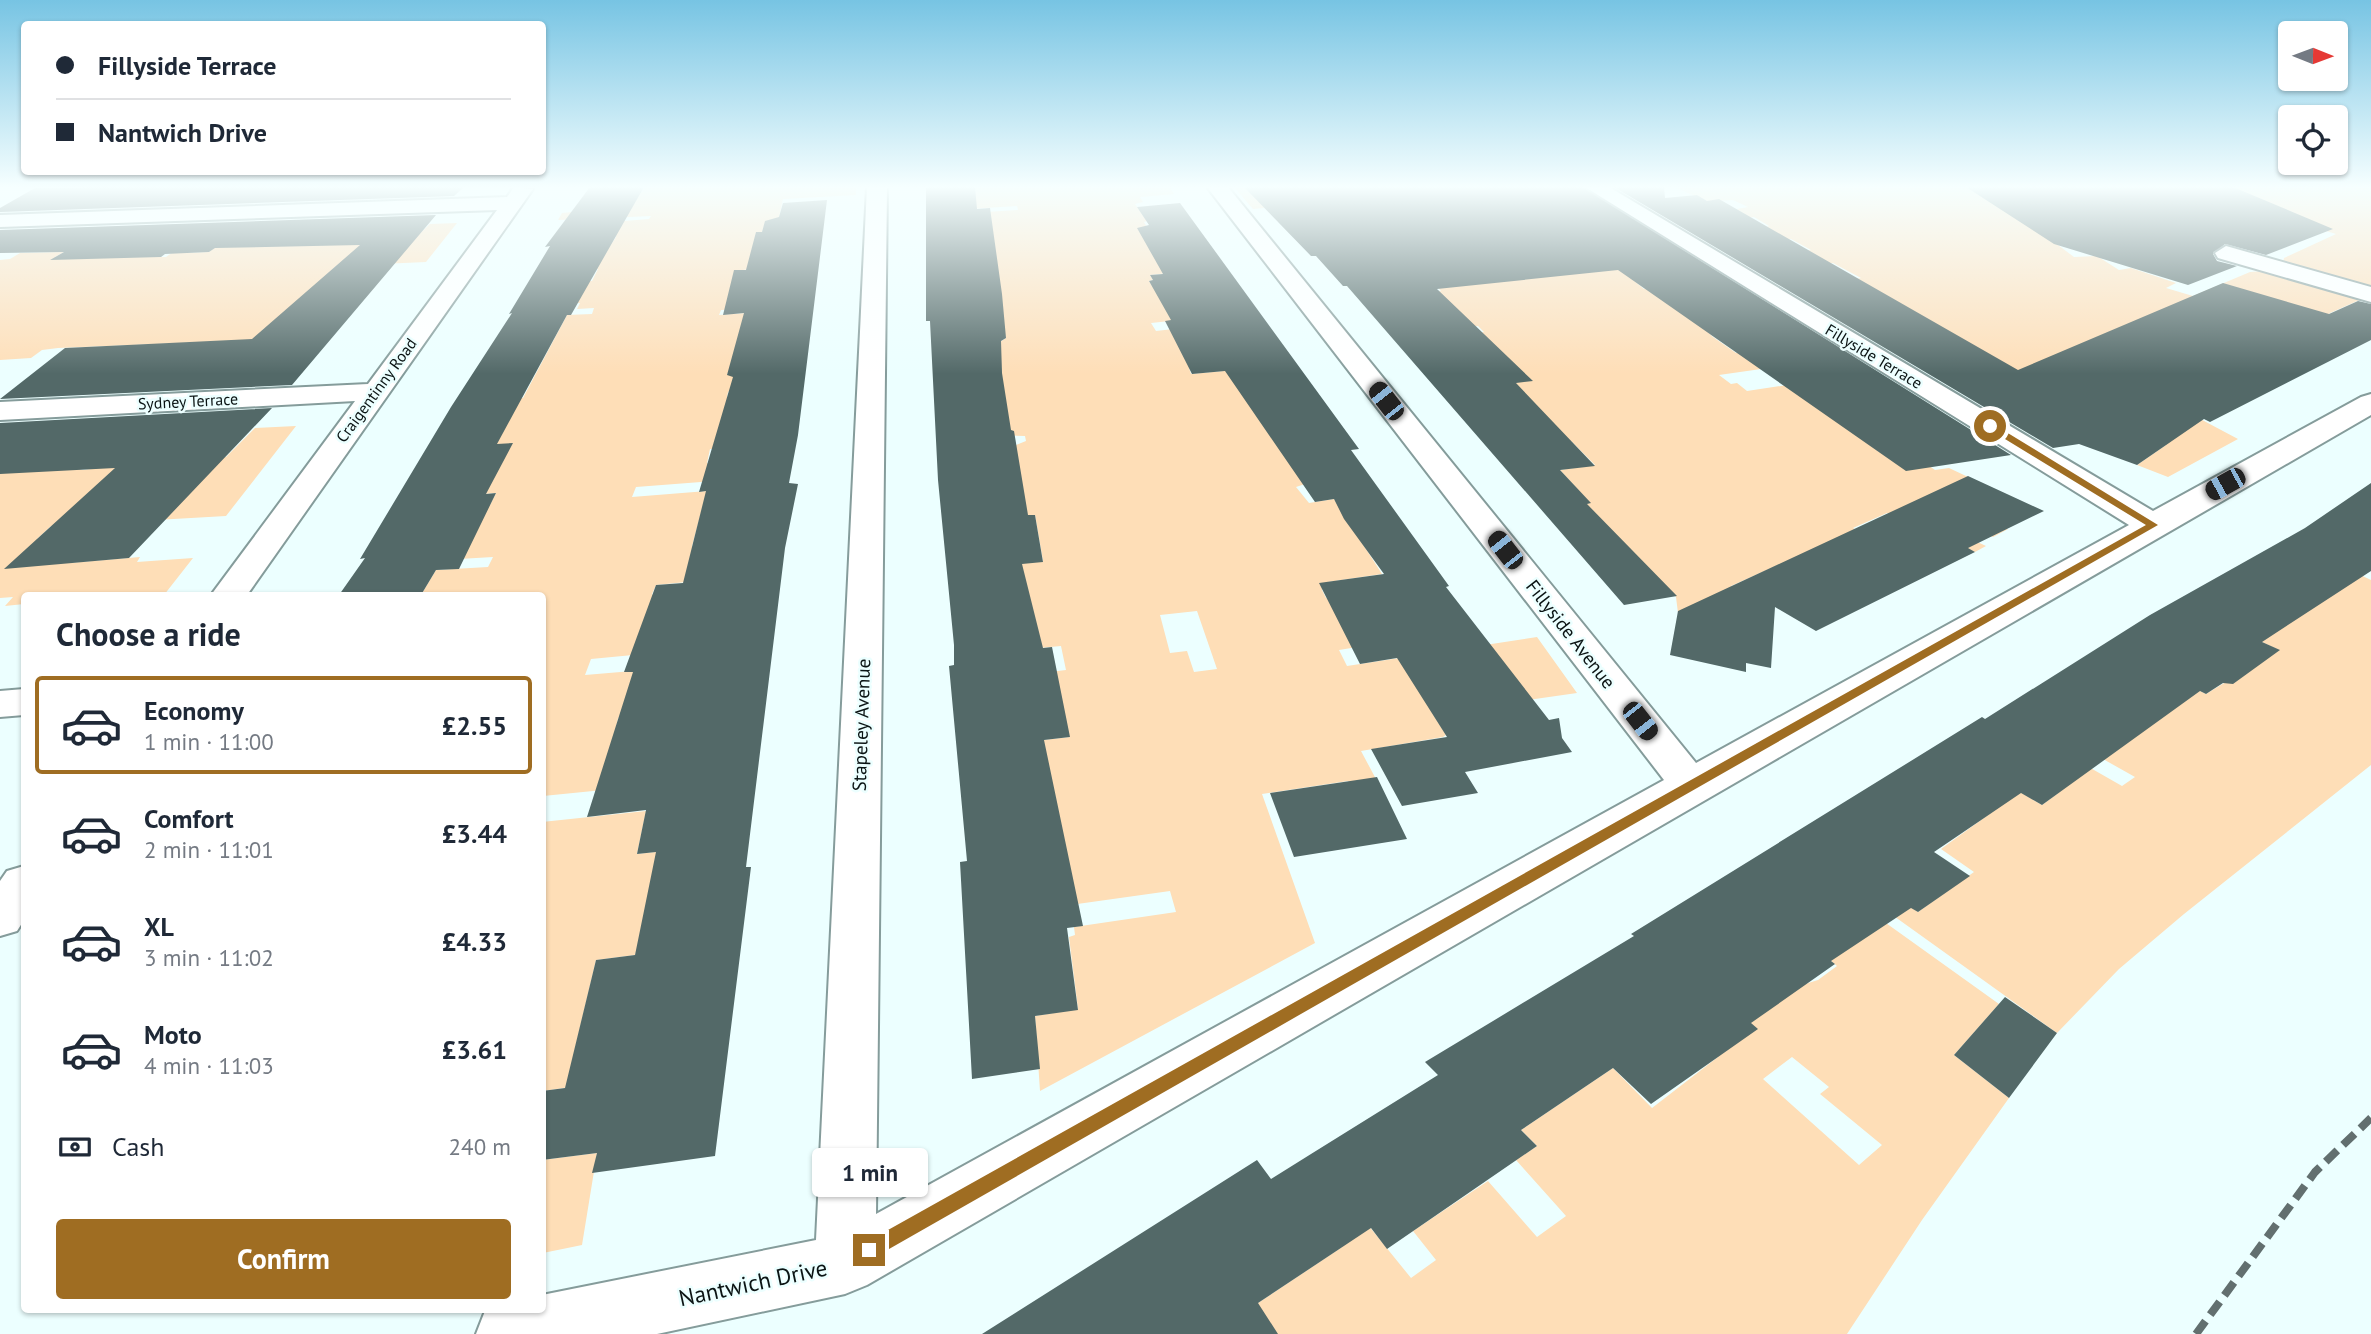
<!DOCTYPE html>
<html lang="en">
<head>
<meta charset="utf-8">
<style>
  body { margin:0; font-family:"PT Sans",sans-serif; background:#f2f2f3; color:#1f2937; height:100vh; display:flex; flex-direction:column; font-size:26px; white-space:nowrap }
  * { box-sizing:border-box; margin:0 }
  p { font-size:23px; color:#747a83 }
  .icon { flex:none; width:38px; height:38px; fill:none; stroke:currentColor; stroke-width:2; stroke-linecap:round; stroke-linejoin:round }
  .map { position:relative; flex:1; overflow:hidden }
  .side { position:absolute; left:21px; top:592px; width:525px; height:721px; display:flex; flex-direction:column; background:#fff; border-radius:7px; box-shadow:0 2px 5px #0004 }
  .side>* { flex:none }
  .top-card { position:absolute; left:21px; top:21px; width:525px; height:154px; border-radius:7px; box-shadow:0 2px 5px #0004; display:grid; align-content:center; height:154px; padding:0 35px; background:#fff }
  .needle { width:46px; rotate:91deg }
  .fabs { position:absolute; left:2278px; top:21px; display:grid; gap:14px }
  .fabs a { display:grid; place-items:center; width:70px; height:70px; border-radius:7px; background:#fff; box-shadow:0 2px 5px #0004; font-size:35px }
  .end { position:absolute; width:32px; height:32px; margin:-16px; border:9px solid #9f6d22; background:#fff; box-shadow:0 0 0 4px #fff }
  .from { border-radius:50% }
  .bubble { position:absolute; height:49px; border-radius:7px; background:#fff; box-shadow:0 2px 5px #0004; font-size:23px; font-weight:800; line-height:49px; text-align:center }
  .car { position:absolute; width:21px; height:42px; margin:-21px -10px; border-radius:9px; box-shadow:0 0 5px 2px #0007; background:linear-gradient(#222 24%,#8ab4d8 0 40%,#222 0 76%,#8ab4d8 0 86%,#222 0) }
  .top-card b { display:flex; align-items:center; gap:24px; height:66px; font-size:26px }
  .top-card b+b { border-top:2px solid #e0e1e3 }
  .top-card i { width:18px; height:18px; background:#1f2937 }
  ul { padding:0; list-style:none }
  li { display:flex; align-items:center; gap:21px; height:98px; margin:0 14px 10px; padding:0 21px; border:4px solid transparent; border-radius:7px }
  li div { flex:1 }
  li b { display:block; font-size:26px }
  li em { font-style:normal; font-weight:800 }
  li.current { border-color:#9f6d22 }
  li>.icon { width:63px; height:63px; stroke-width:1.5 }
  h2 { padding:0 35px; font-size:32px; line-height:84px }
  .pay { display:flex; align-items:center; gap:18px; height:77px; padding:0 35px; font-size:26px }
  .pay p { margin-inline-start:auto }
  .cta { display:flex; gap:14px; margin-top:auto; padding:14px 35px }
  .cta a { flex:1; height:80px; border-radius:7px; background:#9f6d22; color:#fff; font-size:28px; font-weight:800; line-height:80px; text-align:center }
  .map>svg:first-child { display:block }
  .green { fill:#fedeb7; fill-rule:evenodd }
  .building { fill:#536968 }
  .lines { fill:none; stroke-linecap:round; stroke-linejoin:round }
  .minor-casing { stroke:#859c9b; stroke-width:4 }
  .minor { fill:#fff; fill-rule:evenodd }
  .rail { stroke:#626f6f; stroke-width:8; stroke-dasharray:16 8; stroke-linecap:butt }
  .route { fill:#9f6d22 }
  .labels { text-anchor:middle; stroke-width:5; stroke-linejoin:round; paint-order:stroke }
  .far-street-label { font-size:16px; fill:#0b1414; stroke:#ecffff }
  .street-label { font-size:19px; fill:#0b1414; stroke:#ecffff }
  .near-street-label { font-size:23px; fill:#0b1414; stroke:#ecffff }
</style>
</head>
<body>
<div class="map">
<svg width="2371" height="1334" viewBox="0 0 2371 1334">
  <rect width="100%" height="100%" fill="#ecffff"/>
  <path class="green" d="M645,187H856V195L783,199L779,217L800,221L765,223L762,232H756L751,269L734,271L761,308L721,310L719,315L760,312L734,367L727,374L749,375L728,392L727,397L732,399L763,445L710,449L707,463L730,462L727,480L636,487L632,497L707,491L692,546L696,581L656,585L652,594L696,649L591,659L585,675L692,666L618,718L603,790L543,796L542,595H421L436,570L488,567L493,557L408,562L452,508L490,505L496,493L459,496L487,445L497,400L523,398L567,315L592,314L594,308L577,309L580,303L563,304L574,282L592,281L598,269H581L599,244L612,243L616,237L612,222L649,219L651,216L558,220L562,213C590,212 614,194 642,192Z
    M973,187H1170L1174,194L1140,197L1143,202L1135,204L1147,221L1144,222L1147,227L1138,228L1178,272L1150,275L1153,280L1149,281L1152,286L1182,283L1217,316L1151,323L1156,331L1208,325L1189,368L1191,374L1235,370L1305,484L1296,487L1309,503L1334,499L1382,574L1328,582L1322,590L1326,598L1340,603L1388,642L1339,650L1347,666L1537,637L1577,693L1528,700L1427,704L1446,735L1443,737L1361,751L1392,809L1363,813L1348,781L1262,794L1315,943L1040,1091L1035,1016L1078,1009L1069,937L1075,935L1074,927L1176,912L1170,891L1063,906L1055,794L1034,796L1044,740L1070,737L1033,674L1066,670L1061,646L1029,649L1015,564L1043,561L1035,515L1008,517L1016,445L1026,441L1025,436L998,435L1000,342L1006,338L969,213L1018,210L1017,206L969,209ZM1197,611L1217,669L1194,672L1187,651L1170,653L1160,615Z
    M1234,187H1277L1299,192L1313,187H1344L1345,189L1419,187L1425,198L1435,197L1431,187H1482L1492,191L1620,269L1644,289L1661,287L1713,337L1736,353L1744,352L1768,368L1719,375L1731,384L1737,383L1747,391L1794,384L1879,452L1903,448L1935,470L1949,468L1981,483L1946,499L2008,529L1993,537L1948,517L1937,523L1986,546L1975,552L1887,513L1853,528L1886,545L1778,565L1731,586L1749,628L1678,613L1676,597L1594,512L1583,504L1590,503L1560,470L1595,465L1571,441L1561,442L1507,384L1532,380L1436,338L1484,332L1478,326L1451,329L1410,294L1441,291L1434,282L1309,204L1253,209Z
    M1674,187H1962L1979,189L1976,187H2066L2075,192L2097,191L2089,187H2179L2195,194L2202,193L2189,187C2209,187 2224,193 2244,192L2233,187H2371V289L2283,263L2284,258L2336,234L2316,228L2058,245L2074,257L2097,256L2119,270L2131,268L2176,283L2166,288L2193,296L2250,272L2264,271L2364,298L2330,313L2189,413L2238,439L2168,477L2137,465L2166,445L2041,390L1846,281L1861,278L1833,263L1814,265L1792,253L1811,250L1791,239L1771,241L1766,227L1769,226L1754,217L1731,219L1744,214L1737,209L1748,207L1733,200L1707,201Z
    M457,223L426,262L336,266L272,326L263,329L258,340L58,348L42,350L31,358L0,360V260L10,259L20,253L64,252L55,257H166L190,240L185,253L209,252L217,246L364,241L359,246L414,239L430,224Z
    M296,426L226,516L51,526L37,539L69,563L140,557L137,562L193,558L164,595H24V604L5,606L13,597L0,598V456L83,470L91,469L97,464L226,457L255,428Z
    M2354,572L2371,580V765L2184,914L2119,969L2057,1033L1831,871L1881,887L1918,912L1974,872L1941,849L2006,802L1979,768L2042,805L2057,794L2073,758L2122,786L2135,777L2103,759L2182,682L2206,694L2279,650L2253,638Z
    M646,811L637,854L674,850L635,955L596,960L574,1053L612,1081L543,1091L542,822Z
    M1858,903L1999,1004L1954,1055L2009,1098L1922,1220L1847,1334H1251L1258,1303L1342,1247L1347,1199L1411,1278L1436,1260L1413,1231L1488,1181L1537,1237L1566,1216L1516,1160L1537,1146L1521,1130L1613,1068L1652,1108L1718,1057L1681,1023L1818,980L1837,966L1831,961ZM1792,1057L1829,1087L1820,1094L1882,1145L1859,1165L1763,1079Z
    M597,1153L582,1245L543,1253L542,1160Z"/>
  <path class="building" d="M92,187H464L454,196L0,212V208L35,188Z
    M590,187H644L571,315H567L497,444L513,443L486,494L496,493L459,569L436,570L421,595H339L365,558L360,559L451,407L512,313L509,314L550,246L545,247Z
    M926,187H975L977,209L990,208L1002,294L1006,338L1001,341L1002,373L1011,430L1014,431L1028,515H1035L1043,562L1022,564L1043,648L1052,647L1070,737L1044,740L1083,926L1067,928L1078,1010L1035,1016L1040,1069L972,1079L960,862L967,861L949,666L954,665V645L938,480L930,321H926Z
    M1244,187H1583L2011,455L1906,471L1618,270L1437,289L1533,381L1516,383L1595,466L1560,470L1591,503L1587,504L1677,596L1624,605L1347,286H1343L1316,256H1311Z
    M1614,187H1664L1665,198L1697,195L1707,201L1719,199L2018,370L2223,283L2329,314L2358,301L2371,304V340L2210,422L2204,419L2137,465L2079,444L2053,448Z
    M1966,187H2233L2333,229L2266,255L2225,244L2213,254L2217,261L2237,266L2188,285L2054,244Z
    M827,200L798,435L789,483L798,484L785,548L746,867H751L715,1156L592,1173L597,1153L542,1160V1091L565,1088L596,960L635,955L656,852L637,854L646,810L587,817L633,672H624L656,585L683,583L706,491L699,492L733,377L727,375L744,313L723,315L734,270H746L756,232H762L765,221L779,217L783,203Z
    M1180,203L1359,449L1351,450L1449,586L1446,587L1549,720L1559,718L1562,738L1572,752L1465,772L1478,793L1402,806L1371,749L1447,737L1397,658L1360,664L1319,583L1384,574L1344,519L1334,499L1315,502L1225,371L1192,374L1165,321L1171,320L1149,281L1153,280L1150,275L1163,274L1137,228L1149,225L1137,207Z
    M436,215L292,385L0,399L65,348L252,339L360,245L215,248L209,252L165,254L161,257L50,260L64,252L0,253V230Z
    M272,408L129,558L4,569L115,468L0,474V423Z
    M1968,476L2044,511L1968,548L1975,552L1816,631L1775,607L1771,668L1746,663V672L1670,655L1678,611Z
    M2371,483V571L2262,642L2280,650L2233,684L2223,683L2206,694L2200,691L2042,805L2021,793L1934,852L1970,876L1918,912L1911,908L1831,961L1835,964L1751,1023L1758,1029L1651,1104L1613,1068L1521,1130L1537,1146L1387,1249L1371,1228L1258,1303L1278,1334H982L1257,1160L1271,1179L1311,1154L1438,1075L1425,1062L1634,936L1631,934L1982,717L1985,719L2150,615L2305,528Z
    M1377,777L1407,839L1294,857L1270,793Z
    M2005,997L2057,1033L2009,1098L1954,1055Z"/>
  <g class="lines">
    <defs>
      <path id="minor" d="M514,187L533,189L247,595H211L355,401L0,420V402L368,384L497,210L0,227V215L507,197Z
        M867,187H887L876,1214L1664,780L1207,187H1228L1696,763L2129,525L1585,187H1609L2153,511L2361,397L2371,394V415L867,1285L845,1294L657,1334H476L485,1311L491,1309H542V1295L816,1240Z
        M2226,246L2371,287V302L2218,258L2215,253Z
        M24,689V715L0,717V691Z
        M24,866V920L17,931L0,936V881L7,871Z"/>
    </defs>
    <use href="#minor" class="minor-casing"/>
    <use href="#minor" class="minor"/>
    <path class="rail" d="M2196,1334L2315,1172L2371,1118"/>
  </g>
  <linearGradient id="sky" x2="0" y2="1"><stop stop-color="#77c4e3"/><stop offset="0.5" stop-color="#f6ffff"/><stop offset="1" stop-color="#f6ffff" stop-opacity="0"/></linearGradient>
  <rect width="2371" height="374" fill="url(#sky)"/>
  <path class="route" d="M1987,424H1993L2158,525L875,1257L869,1259L863,1257L860,1250L863,1244L2146,525L1987,428Z"/>
  <g class="labels">
    <g class="far-street-label">
      <text transform="translate(1874 356) rotate(31)" y="6">Fillyside Terrace</text>
      <text transform="translate(376 390) rotate(-54)" y="6">Craigentinny Road</text>
      <text transform="translate(188 401) rotate(-3)" y="6">Sydney Terrace</text>
    </g>
    <g class="street-label">
      <text transform="translate(1571 634) rotate(52)" y="7">Fillyside Avenue</text>
      <text transform="translate(861 725) rotate(-88)" y="7">Stapeley Avenue</text>
    </g>
    <g class="near-street-label">
      <text transform="translate(753 1283) rotate(-12)" y="8">Nantwich Drive</text>
    </g>
  </g>
</svg>
<div class="fabs">
<a><svg class="needle" viewBox="-14 -14 28 28"><path d="M0-13l5 13h-10z" fill="#e53935"/><path d="M0 13l5-13h-10z" fill="#747a83"/></svg></a>
<a><svg class="icon" aria-label="locate" viewBox="0 0 24 24"><circle cx="12" cy="12" r="6"/><path d="M12 2v4M12 18v4M2 12h4M18 12h4"/></svg></a>
</div>
<i class="end from" style="left:1990px;top:426px"></i>
<i class="end" style="left:869px;top:1250px"></i>
<div class="bubble" style="left:812px;top:1148px;width:116px">1 min</div>
<i class="car" style="left:1386px;top:401px;rotate:322deg"></i>
<i class="car" style="left:2225px;top:484px;rotate:241deg"></i>
<i class="car" style="left:1505px;top:550px;rotate:322deg"></i>
<i class="car" style="left:1640px;top:721px;rotate:142deg"></i>
<div class="top-card">
<b><i class="from"></i>Fillyside Terrace</b>
<b><i></i>Nantwich Drive</b>
</div>
<section class="side">
<h2>Choose a ride</h2>
<ul>
<li class="current"><svg class="icon" aria-label="car" viewBox="0 0 24 24"><path d="M5 17H2v-5l4-1 3-4h7l3 4 3 1v5h-3M9 17h6M6 11h13"/><circle cx="7" cy="17" r="2"/><circle cx="17" cy="17" r="2"/></svg><div><b>Economy</b><p>1 min · 11:00</p></div><em>£2.55</em></li>
<li><svg class="icon" aria-label="car" viewBox="0 0 24 24"><path d="M5 17H2v-5l4-1 3-4h7l3 4 3 1v5h-3M9 17h6M6 11h13"/><circle cx="7" cy="17" r="2"/><circle cx="17" cy="17" r="2"/></svg><div><b>Comfort</b><p>2 min · 11:01</p></div><em>£3.44</em></li>
<li><svg class="icon" aria-label="car" viewBox="0 0 24 24"><path d="M5 17H2v-5l4-1 3-4h7l3 4 3 1v5h-3M9 17h6M6 11h13"/><circle cx="7" cy="17" r="2"/><circle cx="17" cy="17" r="2"/></svg><div><b>XL</b><p>3 min · 11:02</p></div><em>£4.33</em></li>
<li><svg class="icon" aria-label="car" viewBox="0 0 24 24"><path d="M5 17H2v-5l4-1 3-4h7l3 4 3 1v5h-3M9 17h6M6 11h13"/><circle cx="7" cy="17" r="2"/><circle cx="17" cy="17" r="2"/></svg><div><b>Moto</b><p>4 min · 11:03</p></div><em>£3.61</em></li>
</ul>
<div class="pay"><svg class="icon" aria-label="cash" viewBox="0 0 24 24"><path d="M3 7h18v10H3z"/><circle cx="12" cy="12" r="2"/></svg>Cash<p>240 m</p></div>
<div class="cta"><a>Confirm</a></div>
</section>
</div>
</body>
</html>
